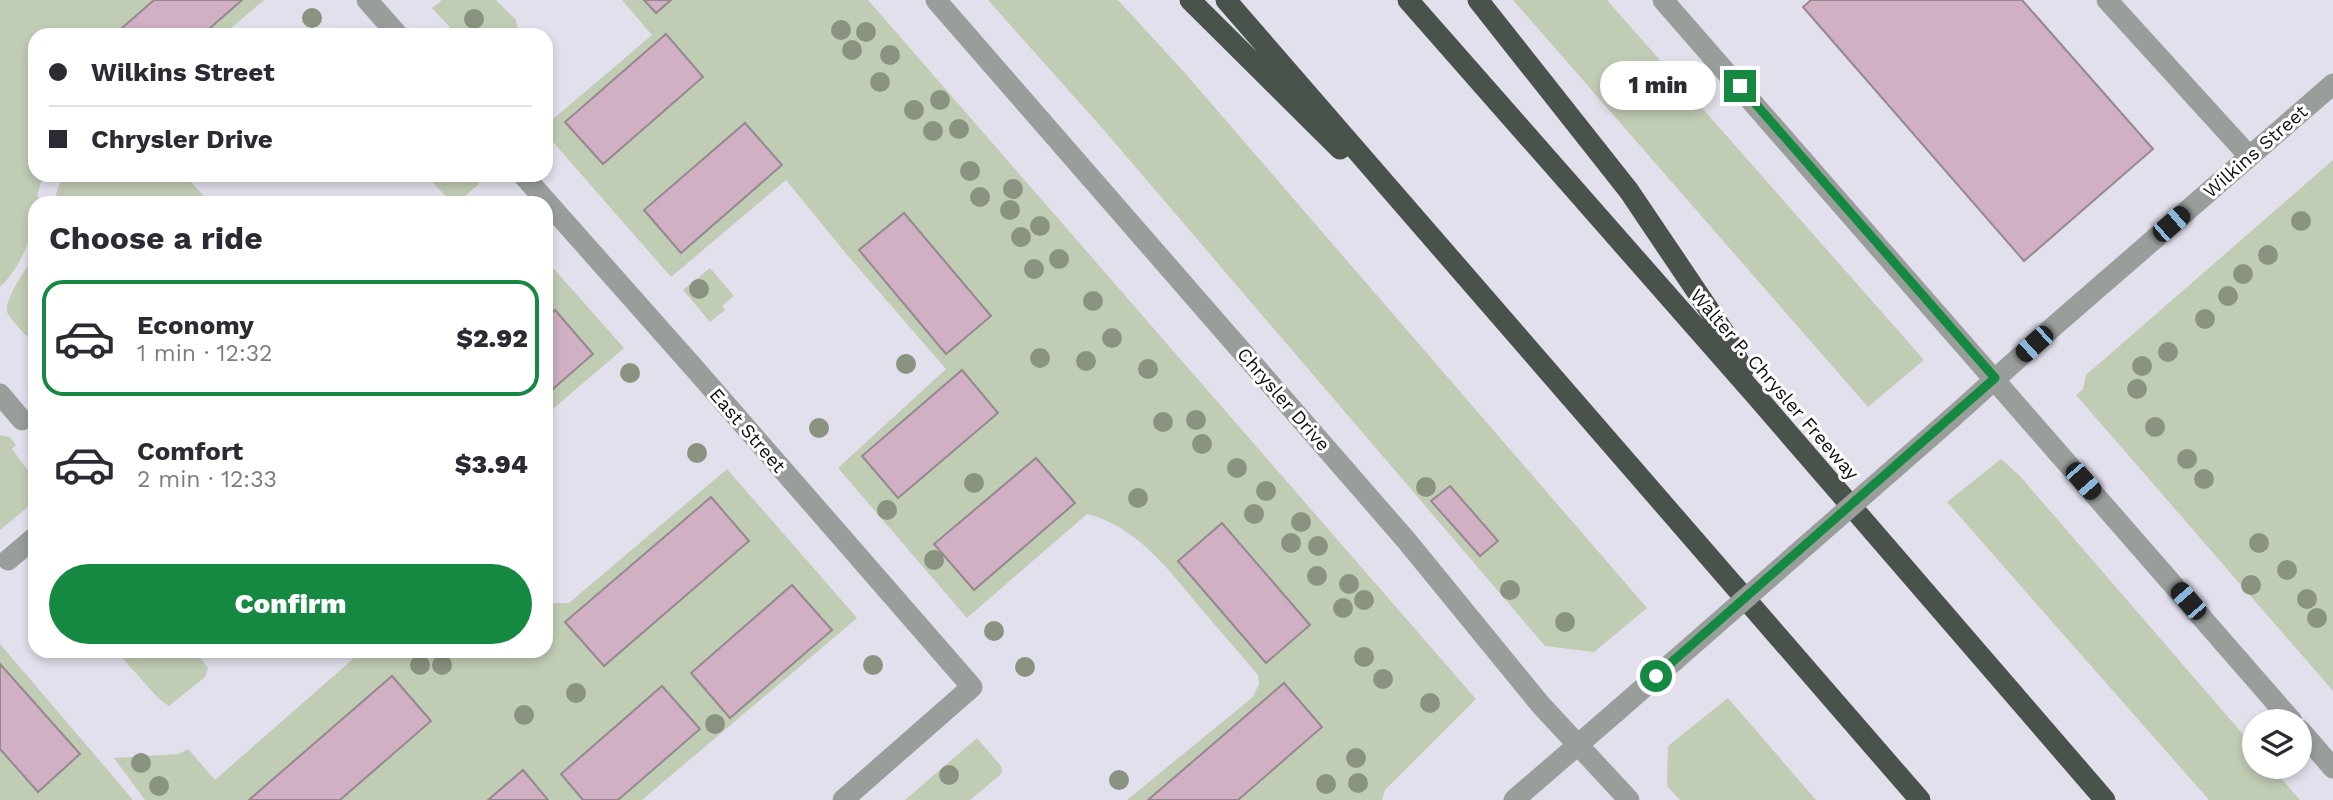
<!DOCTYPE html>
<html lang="en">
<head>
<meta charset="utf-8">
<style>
  body { margin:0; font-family:"Work Sans",sans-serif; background:#f2f2f3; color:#2b2b33; height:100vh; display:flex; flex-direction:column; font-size:26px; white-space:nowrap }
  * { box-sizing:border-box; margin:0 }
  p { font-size:23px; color:#7c7c81 }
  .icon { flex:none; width:38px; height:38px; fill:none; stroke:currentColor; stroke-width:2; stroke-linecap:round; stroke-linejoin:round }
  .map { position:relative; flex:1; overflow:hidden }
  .panel { position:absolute; left:28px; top:196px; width:525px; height:462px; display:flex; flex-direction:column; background:#fff; border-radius:21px; box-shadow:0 4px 10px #0003 }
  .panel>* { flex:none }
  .top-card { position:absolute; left:28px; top:28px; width:525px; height:154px; border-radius:21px; box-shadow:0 4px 10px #0003; display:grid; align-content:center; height:154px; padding:0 21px; background:#fff }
  .controls { position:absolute; left:2242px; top:709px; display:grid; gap:14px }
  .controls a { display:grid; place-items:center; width:70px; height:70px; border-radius:50%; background:#fff; box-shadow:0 4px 10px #0003; font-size:35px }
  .end { position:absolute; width:32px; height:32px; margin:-16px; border:9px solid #158942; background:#fff; box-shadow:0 0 0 4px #fff }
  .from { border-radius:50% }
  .bubble { position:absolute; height:49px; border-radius:24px; background:#fff; box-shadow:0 4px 10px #0003; font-size:23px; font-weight:800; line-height:49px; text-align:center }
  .car { position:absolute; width:21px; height:42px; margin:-21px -10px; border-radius:9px; box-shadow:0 0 5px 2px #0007; background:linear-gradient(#222 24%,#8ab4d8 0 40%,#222 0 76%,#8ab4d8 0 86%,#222 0) }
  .top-card b { display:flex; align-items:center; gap:24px; height:66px; font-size:26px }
  .top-card b+b { border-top:2px solid #e1e1e2 }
  .top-card i { width:18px; height:18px; background:#2b2b33 }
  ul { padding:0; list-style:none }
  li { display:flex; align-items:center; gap:21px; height:116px; margin:0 14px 10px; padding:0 7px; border:4px solid transparent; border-radius:21px }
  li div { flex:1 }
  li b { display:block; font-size:26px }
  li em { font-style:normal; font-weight:800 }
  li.current { border-color:#158942 }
  li>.icon { width:63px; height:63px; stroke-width:1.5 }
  h2 { padding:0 21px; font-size:32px; line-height:84px }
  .button { display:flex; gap:14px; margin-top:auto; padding:14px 21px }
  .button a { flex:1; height:80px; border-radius:42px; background:#158942; color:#fff; font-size:28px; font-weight:800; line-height:80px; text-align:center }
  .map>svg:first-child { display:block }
  .green { fill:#c1ccb5 }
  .building { fill:#d0b0c2; stroke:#958990; stroke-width:2 }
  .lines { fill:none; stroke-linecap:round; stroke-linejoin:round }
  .minor { stroke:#999e9b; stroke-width:21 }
  .highway { stroke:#49534c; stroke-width:21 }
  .minor-bridge { stroke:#999e9b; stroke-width:21 }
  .tree { fill:#89937f }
  .route { stroke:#158942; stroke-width:9 }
  .labels { text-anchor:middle; stroke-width:6; stroke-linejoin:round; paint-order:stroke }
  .street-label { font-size:19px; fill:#101014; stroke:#fff }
</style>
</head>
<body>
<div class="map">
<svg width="2333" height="800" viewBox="0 0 2333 800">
  <rect width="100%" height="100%" fill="#e1e0ec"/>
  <path class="green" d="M0,0H264L223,35H35V175H43L37,196L41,201L35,203C35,233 22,266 0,287Z
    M442,0H496L516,20L518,30L516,35H457L432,8Z
    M622,0H868L1476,699L1385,790L1382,800H1127L1253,697L1259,684L1258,675C1238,652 1218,628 1198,605C1168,569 1136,526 1087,514L967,618L838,468L946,369L848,256L786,180L671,277L546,134V125L652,35Z
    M988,0H1118L1184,72L1647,608L1594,652L1545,646L1103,129Z
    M1513,0H1607L1924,360L1868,407Z
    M2333,160V691L2076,395L2083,389L2086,375Z
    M63,175H147L191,182L210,203H53Z
    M426,175H471L479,184L457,203H452Z
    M35,253V345C26,335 15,325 8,314C1,302 28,268 35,253Z
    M546,260L624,348L546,415Z
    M710,268L734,296L722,306L725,310L710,322L683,290Z
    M0,435L10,437L16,445L12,449L35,480V501L0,530Z
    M2001,459L2019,475L2254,747V766L2271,767L2300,800H2209L1947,502Z
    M727,469L857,618L642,800H145L114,758L179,754L188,749L215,780L362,651H546V603H569Z
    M0,644L117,781L133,800H0Z
    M116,651H195L208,668L205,677L169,706L159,699Z
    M1728,698L1816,800H1680L1667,786L1668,746Z
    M977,738L1001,766L1002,772L1000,775L970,800H905Z"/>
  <path class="building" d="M154,0H242L202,35H114Z
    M644,0H671L656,13Z
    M1811,0H2022L2153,149L2024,261L1803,7Z
    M666,34L703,77L603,164L565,122Z
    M745,123L782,165L681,253L644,210Z
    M904,213L991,316L946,354L859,250Z
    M555,310L593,354L546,395V318Z
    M962,370L998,413L898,498L862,456Z
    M1036,458L1075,503L974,590L934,544Z
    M1450,486L1498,541L1480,556L1431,501Z
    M711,497L749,541L604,666L565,622Z
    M1222,523L1310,625L1266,663L1178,561Z
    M792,585L832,630L730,718L691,673Z
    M0,664L80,754L38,792L0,749Z
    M392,676L431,721L340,800H249Z
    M1284,683L1322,727L1238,800H1148Z
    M662,686L700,729L618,800H583L561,774Z
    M523,770L548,800H488Z"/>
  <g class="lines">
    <path class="minor" d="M367,0L398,35
      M936,0L1406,540L1540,704L1629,800
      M1663,0L2292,721
      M2107,0L2249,156
      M523,175L695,369L972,687L843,800
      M0,394L22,420
      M1953,417L2053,327L2333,84
      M8,560L35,537
      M2300,730L2333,768
      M1514,800L1617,711"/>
    <path class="highway" d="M1190,0L1340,149
      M1226,0L1920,800
      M1408,0L1757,397L2105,800
      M1478,0L1629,191L1726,335L1743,370"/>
    <path class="minor-bridge" d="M1617,711L1953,417"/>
  </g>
  <g class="tree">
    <circle cx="312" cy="18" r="10"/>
    <circle cx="474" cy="19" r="10"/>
    <circle cx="841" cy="30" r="10"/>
    <circle cx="866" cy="32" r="10"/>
    <circle cx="852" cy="50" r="10"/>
    <circle cx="890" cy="55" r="10"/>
    <circle cx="880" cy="82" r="10"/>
    <circle cx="940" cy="100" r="10"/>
    <circle cx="914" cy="110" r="10"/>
    <circle cx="959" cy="129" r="10"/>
    <circle cx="933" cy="131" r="10"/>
    <circle cx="970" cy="171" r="10"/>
    <circle cx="1013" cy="189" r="10"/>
    <circle cx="980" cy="197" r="10"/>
    <circle cx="1010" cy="210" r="10"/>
    <circle cx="2301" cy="221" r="10"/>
    <circle cx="1040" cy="226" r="10"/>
    <circle cx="1021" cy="237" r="10"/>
    <circle cx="2268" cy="255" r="10"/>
    <circle cx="1059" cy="259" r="10"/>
    <circle cx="1034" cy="269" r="10"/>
    <circle cx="2243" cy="274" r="10"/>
    <circle cx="699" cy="289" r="10"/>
    <circle cx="2228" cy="296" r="10"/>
    <circle cx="1093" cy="301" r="10"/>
    <circle cx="2205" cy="319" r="10"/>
    <circle cx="1112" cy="338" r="10"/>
    <circle cx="2168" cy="352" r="10"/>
    <circle cx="1040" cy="358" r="10"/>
    <circle cx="1086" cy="361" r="10"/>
    <circle cx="906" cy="364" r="10"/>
    <circle cx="2142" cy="366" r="10"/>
    <circle cx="1148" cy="369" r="10"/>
    <circle cx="630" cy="373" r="10"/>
    <circle cx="2137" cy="389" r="10"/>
    <circle cx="1196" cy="420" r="10"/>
    <circle cx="1163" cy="422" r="10"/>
    <circle cx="2155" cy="427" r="10"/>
    <circle cx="819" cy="428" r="10"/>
    <circle cx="1202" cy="444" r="10"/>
    <circle cx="697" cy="453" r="10"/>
    <circle cx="2187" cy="459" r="10"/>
    <circle cx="1237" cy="468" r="10"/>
    <circle cx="2204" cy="479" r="10"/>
    <circle cx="974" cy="483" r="10"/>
    <circle cx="1426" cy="487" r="10"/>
    <circle cx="1266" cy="491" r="10"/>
    <circle cx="1138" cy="498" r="10"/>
    <circle cx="887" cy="510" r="10"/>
    <circle cx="1254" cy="514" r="10"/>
    <circle cx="1301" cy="522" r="10"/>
    <circle cx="1291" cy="543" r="10"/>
    <circle cx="2259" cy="543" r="10"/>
    <circle cx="1318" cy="546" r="10"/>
    <circle cx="934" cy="560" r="10"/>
    <circle cx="2287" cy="570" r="10"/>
    <circle cx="1317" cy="576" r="10"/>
    <circle cx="1349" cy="584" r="10"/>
    <circle cx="2251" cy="585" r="10"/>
    <circle cx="1510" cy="590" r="10"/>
    <circle cx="2307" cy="599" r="10"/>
    <circle cx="1364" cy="600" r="10"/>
    <circle cx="1343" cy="608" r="10"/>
    <circle cx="2317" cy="618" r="10"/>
    <circle cx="1565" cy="622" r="10"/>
    <circle cx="994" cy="631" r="10"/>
    <circle cx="1364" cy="657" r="10"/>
    <circle cx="420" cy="665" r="10"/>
    <circle cx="442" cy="665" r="10"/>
    <circle cx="873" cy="665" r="10"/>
    <circle cx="1025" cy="667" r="10"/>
    <circle cx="1383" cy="679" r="10"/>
    <circle cx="576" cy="693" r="10"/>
    <circle cx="1430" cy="703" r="10"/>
    <circle cx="524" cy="715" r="10"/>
    <circle cx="715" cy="724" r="10"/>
    <circle cx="1356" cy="758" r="10"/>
    <circle cx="141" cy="763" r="10"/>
    <circle cx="949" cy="775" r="10"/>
    <circle cx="1119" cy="780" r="10"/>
    <circle cx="1358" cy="783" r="10"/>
    <circle cx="1326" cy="784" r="10"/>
    <circle cx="159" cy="786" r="10"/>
  </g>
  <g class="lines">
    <path class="route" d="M1656,676L1995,378L1740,86"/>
  </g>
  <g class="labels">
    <g class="street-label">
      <text transform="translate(2255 151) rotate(-41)" y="7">Wilkins Street</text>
      <text transform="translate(1775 384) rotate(49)" y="7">Walter P. Chrysler Freeway</text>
      <text transform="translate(1284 399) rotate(49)" y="7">Chrysler Drive</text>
      <text transform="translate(748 430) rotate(49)" y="7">East Street</text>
    </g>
  </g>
</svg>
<div class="controls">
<a><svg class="icon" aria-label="layers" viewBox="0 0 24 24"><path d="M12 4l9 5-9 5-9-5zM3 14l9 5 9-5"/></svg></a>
</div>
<i class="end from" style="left:1656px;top:676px"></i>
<i class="end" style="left:1740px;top:86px"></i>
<div class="bubble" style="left:1600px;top:61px;width:116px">1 min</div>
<i class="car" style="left:2171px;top:224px;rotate:49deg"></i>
<i class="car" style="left:2034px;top:344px;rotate:228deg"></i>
<i class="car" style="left:2083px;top:481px;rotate:139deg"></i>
<i class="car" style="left:2188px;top:601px;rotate:319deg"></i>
<div class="top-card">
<b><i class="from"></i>Wilkins Street</b>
<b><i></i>Chrysler Drive</b>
</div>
<section class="panel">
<h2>Choose a ride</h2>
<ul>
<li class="current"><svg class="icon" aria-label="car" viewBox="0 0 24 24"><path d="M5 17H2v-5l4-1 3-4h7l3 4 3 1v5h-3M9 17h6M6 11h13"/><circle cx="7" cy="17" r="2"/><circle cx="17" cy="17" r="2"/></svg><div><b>Economy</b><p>1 min · 12:32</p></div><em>$2.92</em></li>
<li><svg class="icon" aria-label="car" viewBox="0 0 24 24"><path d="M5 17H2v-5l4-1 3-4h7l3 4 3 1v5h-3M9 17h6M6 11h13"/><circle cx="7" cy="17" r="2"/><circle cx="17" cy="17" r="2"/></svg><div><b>Comfort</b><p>2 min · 12:33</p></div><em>$3.94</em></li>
</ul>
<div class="button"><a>Confirm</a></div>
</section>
</div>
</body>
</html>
